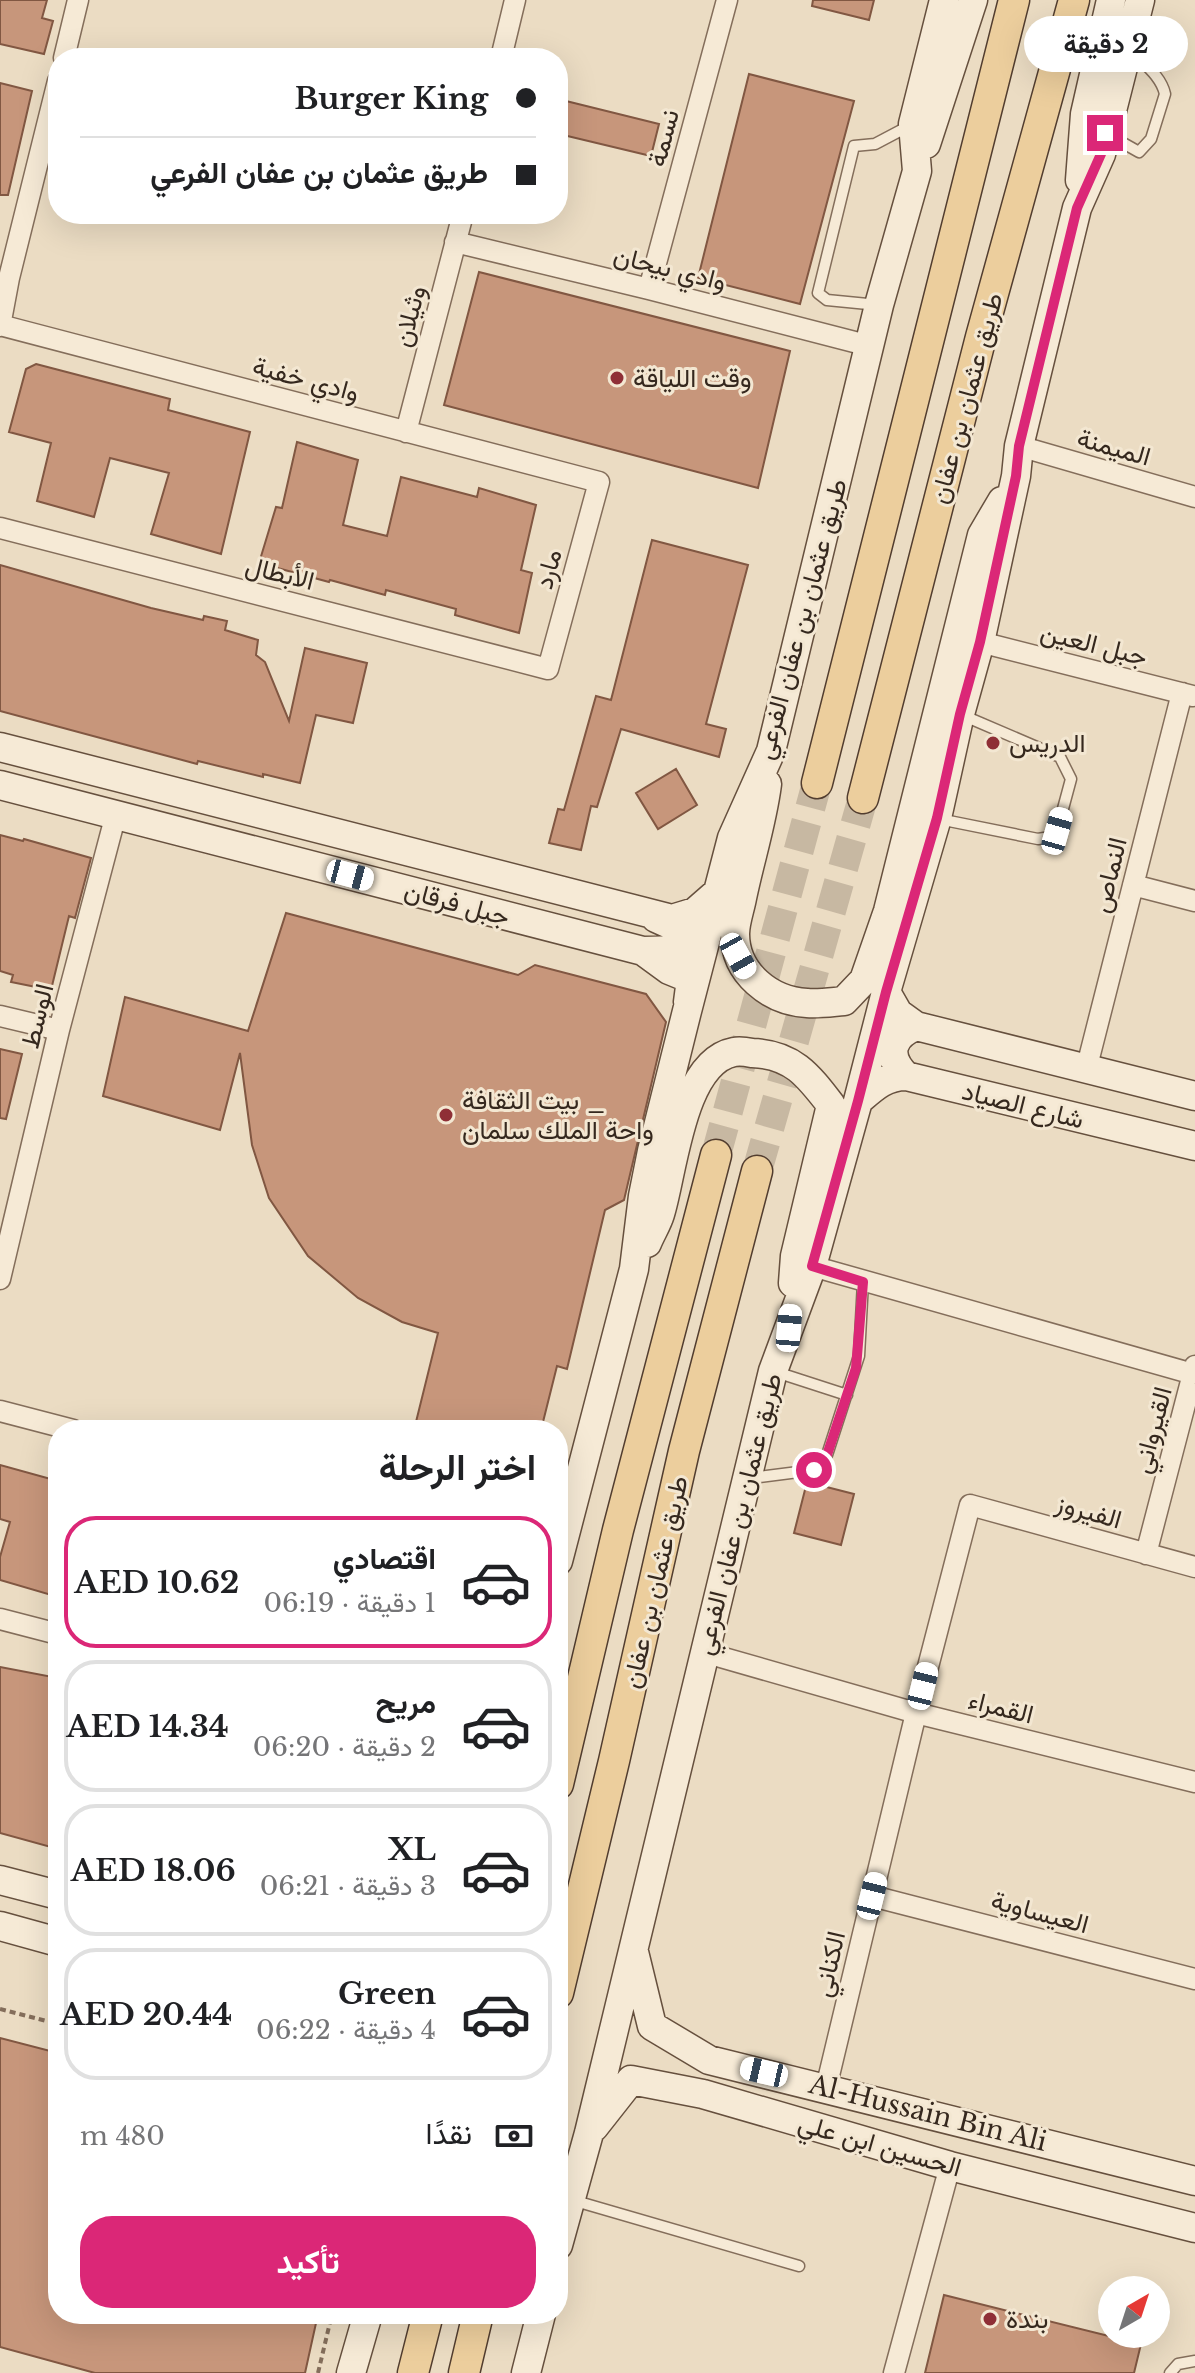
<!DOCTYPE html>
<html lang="ar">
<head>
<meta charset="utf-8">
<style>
  body { margin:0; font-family:"Libre Baskerville",Vazirmatn,serif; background:#f2f2f2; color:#202124; direction:rtl; height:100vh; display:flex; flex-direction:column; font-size:30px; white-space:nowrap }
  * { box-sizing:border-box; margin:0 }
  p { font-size:26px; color:#757577 }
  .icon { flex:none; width:44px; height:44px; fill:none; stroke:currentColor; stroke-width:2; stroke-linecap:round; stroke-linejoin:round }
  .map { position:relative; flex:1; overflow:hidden; direction:ltr }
  .details { position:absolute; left:48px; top:1420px; width:520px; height:904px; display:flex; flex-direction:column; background:#fff; border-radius:32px; box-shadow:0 8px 32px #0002; direction:rtl }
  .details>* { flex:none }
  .top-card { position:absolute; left:48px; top:48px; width:520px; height:176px; border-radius:32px; box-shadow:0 8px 32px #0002; direction:rtl; display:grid; align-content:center; height:176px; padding:0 32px; background:#fff }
  .needle { width:52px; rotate:39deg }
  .tools { position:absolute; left:1098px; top:2276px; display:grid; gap:16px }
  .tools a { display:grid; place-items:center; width:72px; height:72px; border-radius:50%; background:#fff; box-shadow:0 8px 32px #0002; font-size:40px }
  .end { position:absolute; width:36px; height:36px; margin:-18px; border:10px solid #db2777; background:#fff; box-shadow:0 0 0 4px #fff }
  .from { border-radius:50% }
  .bubble { position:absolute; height:56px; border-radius:28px; background:#fff; box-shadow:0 8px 32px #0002; font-size:26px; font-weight:700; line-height:56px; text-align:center; direction:rtl }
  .car { position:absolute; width:24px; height:48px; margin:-24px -12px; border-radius:10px; box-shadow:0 0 6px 2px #0007; background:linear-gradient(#fff 24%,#345 0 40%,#fff 0 76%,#345 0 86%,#fff 0) }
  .top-card b { display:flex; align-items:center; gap:28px; height:76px; font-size:30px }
  .top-card b+b { border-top:2px solid #e0e0e0 }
  .top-card i { width:20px; height:20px; background:#202124 }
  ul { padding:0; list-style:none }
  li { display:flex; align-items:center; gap:24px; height:132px; margin:0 16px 12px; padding:0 16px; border:4px solid #e0e0e0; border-radius:32px }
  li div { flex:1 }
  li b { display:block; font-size:30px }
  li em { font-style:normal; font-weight:700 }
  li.current { border-color:#db2777 }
  li>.icon { width:72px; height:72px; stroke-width:1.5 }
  h2 { padding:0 32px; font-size:36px; line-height:96px }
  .pay { display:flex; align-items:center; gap:20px; height:88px; padding:0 32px; font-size:30px }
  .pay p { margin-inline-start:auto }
  .action { display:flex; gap:16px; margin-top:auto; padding:16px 32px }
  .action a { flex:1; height:92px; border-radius:32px; background:#db2777; color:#fff; font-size:32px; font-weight:700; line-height:92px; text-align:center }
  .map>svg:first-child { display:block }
  .building { fill:#c7967b; stroke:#815742; stroke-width:2 }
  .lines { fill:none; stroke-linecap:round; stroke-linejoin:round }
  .primary-tunnel { stroke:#c7b8a2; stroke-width:30; stroke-dasharray:30 15; stroke-linecap:butt }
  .lane-casing { stroke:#846e5b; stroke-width:13 }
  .street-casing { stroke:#846e5b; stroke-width:23 }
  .secondary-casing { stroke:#66503e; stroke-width:31 }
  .primary-casing { stroke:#523d2f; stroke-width:33 }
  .path { stroke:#846e5b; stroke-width:4; stroke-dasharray:6 4; stroke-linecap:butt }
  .lane { stroke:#f6ead6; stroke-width:10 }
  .street { stroke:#f6ead6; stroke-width:20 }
  .secondary { stroke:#f6ead6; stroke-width:28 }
  .primary { stroke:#ecce9d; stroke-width:30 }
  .route { stroke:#db2777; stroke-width:10 }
  .poi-dot { fill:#8f2f36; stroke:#f3e7d2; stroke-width:3 }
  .labels { text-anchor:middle; stroke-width:6; stroke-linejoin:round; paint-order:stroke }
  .street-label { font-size:26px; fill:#35281e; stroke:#f3e7d2 }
  .poi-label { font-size:26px; fill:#35281e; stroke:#f3e7d2; text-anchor:start }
</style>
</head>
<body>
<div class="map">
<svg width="1195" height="2373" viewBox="0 0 1195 2373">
  <rect width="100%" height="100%" fill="#ebdcc3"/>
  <path class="building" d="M0,0H47L42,18L53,21L44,54L0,44Z
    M813,0H874L869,20L812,6Z
    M749,74L854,101L800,304L698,278Z
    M0,83L32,91L8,195H0Z
    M566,101L659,124L651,156L559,134Z
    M479,272L790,351L758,488L444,405Z
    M36,364L170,399L168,410L250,432L221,554L151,534L169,473L110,458L94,517L37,501L51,443L9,432L26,369Z
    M297,442L358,460L343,525L387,536L401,477L477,497L479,488L536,505L521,570L532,573L519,633L455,615L456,609L386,590L385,595L330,580L329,582L259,563L276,507L282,508Z
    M652,540L748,565L706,724L726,729L719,757L621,729L597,807L591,806L581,850L549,843L558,809L564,810L596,696L611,700Z
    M0,565L151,608L203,620L204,616L227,621L225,630L258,640L256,655L265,662L289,721L305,648L367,663L353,723L316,715L300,783L263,774V777L198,761L197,764L0,711Z
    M676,769L697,805L658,829L636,793Z
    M0,835L23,841L24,839L91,858L75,918L69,916L51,990L11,982L13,975L0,971Z
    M286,913L518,975L535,965L646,994L666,1022L624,1200L605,1210L567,1369L557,1366L541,1430H414L438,1333L402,1322L358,1298L308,1256L269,1198L252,1145L240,1053L220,1130L103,1096L125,997L248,1031Z
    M0,1049L22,1054L6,1119L0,1118Z
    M0,1465L58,1481V1597L0,1580V1557L10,1522L0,1519Z
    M807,1482L854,1494L841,1545L794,1533Z
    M0,1667L58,1678V1849L0,1833Z
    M0,2038L58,2053V2314H318L305,2373H95L0,2347Z
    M944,2295L1141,2344L1134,2373H925Z"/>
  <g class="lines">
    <path class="primary-tunnel" d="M716,1155L817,783
      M757,1171L863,798"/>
    <defs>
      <path id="lane" d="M1107,134L1139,152L1151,139L1165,94C1161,76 1144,64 1132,51
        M878,305L827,300L818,293L854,146L875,144L911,125
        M939,819L1038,839L1050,837L1057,831L1071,779L1060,757L962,715
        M776,1372L847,1395
        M751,1478L814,1470L826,1458L859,1356L863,1282
        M572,2200L799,2266
        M1170,2373L1178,2364L1195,2361"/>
      <path id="street" d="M64,58L78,0
        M501,58L515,0
        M455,242L649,289L870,346
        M649,289L727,0
        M0,326L9,278L58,81
        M406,432L463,214
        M1019,446L1195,497
        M0,528L548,669L599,482L0,325
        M980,642L1193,696
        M1133,885L1195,901
        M0,1016L59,1030
        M1086,1070L1182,693
        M812,1266L1193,1374
        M0,1279L59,1030L116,814
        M0,1411L73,1430
        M1146,1554L1195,1366
        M0,1619L58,1634
        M703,1652L916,1713L1195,1782
        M872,1896L1195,1979
        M826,2088L916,1713L970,1505L1195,1567
        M894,2373L950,2166"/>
      <path id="secondary" d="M926,144L973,0
        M1080,180L1085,114L1111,0
        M0,747L672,919L695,912L719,891
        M767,784C762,823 750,859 742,898C740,909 735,922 735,934C735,973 770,1001 807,1003C819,1004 832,1002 844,1001L864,980L888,911L982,535L1002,501
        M0,785L643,951L669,970L691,979L688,1002
        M643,951L681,950L687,932L656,918
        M886,992L898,1013L916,1026L1195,1096
        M906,1076C886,1056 890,1037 916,1026
        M858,1101C873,1088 885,1076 906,1076L1195,1146
        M647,1243C651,1233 657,1224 660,1214C673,1173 681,1062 734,1052C739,1051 747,1052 752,1053C792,1054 808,1075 831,1105L795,1256L793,1283
        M558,1561L634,1269L643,1196L652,1151L687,1011L732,838L771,751L879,305L917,171L913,124L944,0
        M0,1880L58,1895
        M0,1926L58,1942
        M634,1952L652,2026L709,2060L1195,2181
        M594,2127L631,2080L703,2094L950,2166L1195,2228
        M558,2245L589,2133L773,1371L812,1266L858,1101L886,992L937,818L960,714L980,642L1016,476L1019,446L1077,208L1101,154L1140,0
        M351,2373L368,2314
        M526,2373L541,2314"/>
      <path id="primary" d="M817,783L1014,0
        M863,798L981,337L1074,0
        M558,1784L618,1530L716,1155
        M558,1993L614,1761L684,1451L757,1171
        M413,2373L428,2314
        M464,2373L478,2314"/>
    </defs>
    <use href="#lane" class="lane-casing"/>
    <use href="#street" class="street-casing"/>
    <use href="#secondary" class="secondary-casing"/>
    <use href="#primary" class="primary-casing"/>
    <path class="path" d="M0,2009L58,2024
      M318,2373L332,2314"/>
    <use href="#lane" class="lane"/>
    <use href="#street" class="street"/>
    <use href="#secondary" class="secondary"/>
    <use href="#primary" class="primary"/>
  </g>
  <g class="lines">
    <path class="route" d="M814,1470L826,1458L856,1368L863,1282L812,1266L858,1101L886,992L937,818L960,714L980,642L1016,476L1019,446L1077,208L1101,154L1105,133"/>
  </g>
  <g class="poi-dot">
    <circle cx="617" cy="378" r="8"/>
    <circle cx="993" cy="743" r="8"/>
    <circle cx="446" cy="1115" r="8"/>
    <circle cx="990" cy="2319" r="8"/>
  </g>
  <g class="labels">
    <g class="street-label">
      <text transform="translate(663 138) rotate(-75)" y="9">نسمة</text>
      <text transform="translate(670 268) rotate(14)" y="9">وادي بيحان</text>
      <text transform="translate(409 316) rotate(-75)" y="9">وثيلان</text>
      <text transform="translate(306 379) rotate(15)" y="9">وادي خفية</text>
      <text transform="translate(966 398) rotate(-75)" y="9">طريق عثمان بن عفان</text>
      <text transform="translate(1114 447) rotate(16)" y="9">الميمنة</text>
      <text transform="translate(548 569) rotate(-75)" y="9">مارد</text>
      <text transform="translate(280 573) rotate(14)" y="9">الأبطال</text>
      <text transform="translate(801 619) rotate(-75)" y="9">طريق عثمان بن عفان الفرعي</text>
      <text transform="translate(1094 644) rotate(14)" y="9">جبل العين</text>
      <text transform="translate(1109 875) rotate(-76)" y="9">النماص</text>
      <text transform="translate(457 903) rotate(15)" y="9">جبل فرقان</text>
      <text transform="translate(37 1016) rotate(-76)" y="9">الوسط</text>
      <text transform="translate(1023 1105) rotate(14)" y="9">شارع الصياد</text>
      <text transform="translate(1152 1430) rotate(-75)" y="9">القيرواني</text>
      <text transform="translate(1089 1511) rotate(16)" y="9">الفيروز</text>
      <text transform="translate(738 1514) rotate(-76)" y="9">طريق عثمان بن عفان الفرعي</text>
      <text transform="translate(655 1582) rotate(-77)" y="9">طريق عثمان بن عفان</text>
      <text transform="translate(1001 1707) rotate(14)" y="9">القمراء</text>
      <text transform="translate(1040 1912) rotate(15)" y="9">العيساوية</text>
      <text transform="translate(829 1964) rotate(-77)" y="9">الكناني</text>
      <text transform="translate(928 2113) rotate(14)" y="9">Al-Hussain Bin Ali</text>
      <text transform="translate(880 2145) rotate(16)" y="9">الحسين ابن علي</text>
    </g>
    <g class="poi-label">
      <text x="633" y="387">وقت اللياقة</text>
      <text x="1009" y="752">الدريس</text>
      <text x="462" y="1109">بيت الثقافة _<tspan x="462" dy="30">واحة الملك سلمان</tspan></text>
      <text x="1006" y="2328">بندة</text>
    </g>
  </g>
</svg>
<div class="tools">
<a><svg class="needle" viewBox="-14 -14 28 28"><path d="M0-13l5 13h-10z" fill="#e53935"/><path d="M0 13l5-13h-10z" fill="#757577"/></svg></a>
</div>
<i class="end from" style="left:814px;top:1470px"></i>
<i class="end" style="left:1105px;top:133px"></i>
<div class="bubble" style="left:1024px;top:16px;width:164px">2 دقيقة</div>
<i class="car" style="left:1057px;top:831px;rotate:16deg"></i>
<i class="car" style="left:350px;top:875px;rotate:105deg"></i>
<i class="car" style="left:738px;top:956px;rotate:151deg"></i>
<i class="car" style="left:789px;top:1328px;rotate:5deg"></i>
<i class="car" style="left:923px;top:1686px;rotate:14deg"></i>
<i class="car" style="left:872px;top:1896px;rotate:14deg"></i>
<i class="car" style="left:764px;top:2072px;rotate:283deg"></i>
<div class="top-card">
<b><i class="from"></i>Burger King</b>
<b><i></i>طريق عثمان بن عفان الفرعي</b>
</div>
<section class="details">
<h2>اختر الرحلة</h2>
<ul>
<li class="current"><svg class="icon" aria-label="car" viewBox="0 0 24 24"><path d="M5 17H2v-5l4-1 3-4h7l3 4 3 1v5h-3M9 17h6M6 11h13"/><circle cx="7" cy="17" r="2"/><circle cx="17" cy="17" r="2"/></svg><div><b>اقتصادي</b><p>1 دقيقة · 06:19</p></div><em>AED 10.62</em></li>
<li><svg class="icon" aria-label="car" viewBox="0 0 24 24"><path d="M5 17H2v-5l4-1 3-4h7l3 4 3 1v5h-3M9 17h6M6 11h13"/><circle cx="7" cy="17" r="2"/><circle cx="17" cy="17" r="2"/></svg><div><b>مريح</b><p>2 دقيقة · 06:20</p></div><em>AED 14.34</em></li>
<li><svg class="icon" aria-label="car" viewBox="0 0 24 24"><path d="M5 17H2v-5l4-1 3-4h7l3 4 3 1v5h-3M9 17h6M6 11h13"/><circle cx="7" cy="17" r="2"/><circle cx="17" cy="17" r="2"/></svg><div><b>XL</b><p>3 دقيقة · 06:21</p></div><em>AED 18.06</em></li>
<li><svg class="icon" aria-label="car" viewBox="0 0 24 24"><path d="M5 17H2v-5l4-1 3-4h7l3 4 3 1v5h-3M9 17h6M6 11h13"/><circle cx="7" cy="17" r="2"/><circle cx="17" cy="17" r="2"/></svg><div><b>Green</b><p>4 دقيقة · 06:22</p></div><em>AED 20.44</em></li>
</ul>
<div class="pay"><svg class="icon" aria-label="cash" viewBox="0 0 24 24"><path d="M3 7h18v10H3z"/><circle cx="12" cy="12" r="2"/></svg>نقدًا<p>480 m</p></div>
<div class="action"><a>تأكيد</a></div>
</section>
</div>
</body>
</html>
